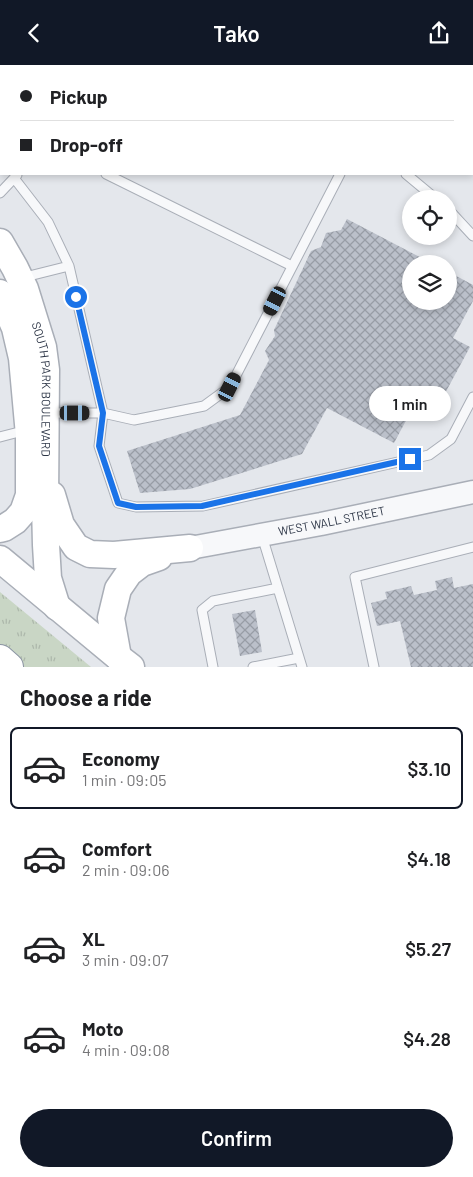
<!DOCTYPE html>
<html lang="en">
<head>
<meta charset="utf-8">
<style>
  body { margin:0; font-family:Barlow,sans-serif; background:#f6f6f6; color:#202124; height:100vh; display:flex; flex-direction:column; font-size:19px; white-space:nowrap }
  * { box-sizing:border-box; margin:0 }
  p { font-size:16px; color:#757577 }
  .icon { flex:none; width:28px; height:28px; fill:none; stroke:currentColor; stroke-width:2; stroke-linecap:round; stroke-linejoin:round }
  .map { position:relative; height:602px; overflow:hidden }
  .details { display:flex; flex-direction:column; background:#fff; flex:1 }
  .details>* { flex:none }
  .banner { position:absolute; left:0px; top:0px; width:474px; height:110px; box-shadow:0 2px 8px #0003; display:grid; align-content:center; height:110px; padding:0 20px; background:#fff }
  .controls { position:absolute; left:402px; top:125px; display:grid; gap:10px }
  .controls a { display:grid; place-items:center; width:55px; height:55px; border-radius:50%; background:#fff; box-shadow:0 2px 8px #0003; font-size:25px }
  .end { position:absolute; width:22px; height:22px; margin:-11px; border:6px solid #1a73e8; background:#fff; box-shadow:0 0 0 2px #fff }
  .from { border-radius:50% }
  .bubble { position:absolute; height:35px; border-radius:18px; background:#fff; box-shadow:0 2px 8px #0003; font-size:16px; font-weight:600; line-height:35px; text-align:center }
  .car { position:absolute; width:15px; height:30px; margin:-15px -8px; border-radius:6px; box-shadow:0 0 4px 1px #0007; background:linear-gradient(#222 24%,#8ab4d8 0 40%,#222 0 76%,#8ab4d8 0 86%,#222 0) }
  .banner b { display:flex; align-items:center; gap:18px; height:48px; font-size:19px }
  .banner b+b { border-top:1px solid #e0e0e0 }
  .banner i { width:12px; height:12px; background:#202124 }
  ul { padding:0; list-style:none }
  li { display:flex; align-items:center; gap:15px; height:82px; margin:0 10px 8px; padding:0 10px; border:2px solid transparent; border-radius:8px }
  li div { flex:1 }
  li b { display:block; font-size:19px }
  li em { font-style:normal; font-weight:600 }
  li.current { border-color:#111827 }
  li>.icon { width:45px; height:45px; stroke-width:1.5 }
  h2 { padding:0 20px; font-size:22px; line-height:60px }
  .action { display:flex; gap:10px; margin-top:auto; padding:10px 20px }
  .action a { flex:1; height:58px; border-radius:30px; background:#111827; color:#fff; font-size:20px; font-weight:600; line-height:58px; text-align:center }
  header { display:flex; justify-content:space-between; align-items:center; height:65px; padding:0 20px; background:#111827; color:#fff; font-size:22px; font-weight:600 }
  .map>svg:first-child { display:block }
  .grass { fill:url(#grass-tufts) }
  .building { fill:url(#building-cross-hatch) }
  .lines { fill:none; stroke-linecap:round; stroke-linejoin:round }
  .service-casing { stroke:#a9aeb7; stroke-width:11 }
  .tertiary-casing { stroke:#a9aeb7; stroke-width:25 }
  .secondary-casing { stroke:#a9aeb7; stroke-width:29 }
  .motorway-casing { stroke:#8b94a3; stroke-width:30 }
  .service { stroke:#f7f8fa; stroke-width:9 }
  .tertiary { stroke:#f7f8fa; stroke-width:22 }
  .secondary { stroke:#fff; stroke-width:26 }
  .motorway { stroke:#fff; stroke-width:28 }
  .route { stroke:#1a73e8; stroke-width:6 }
  .labels { text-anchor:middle; stroke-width:5; stroke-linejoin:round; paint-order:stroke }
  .street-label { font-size:12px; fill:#2b3445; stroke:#f4f6f9 }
</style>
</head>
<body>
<header><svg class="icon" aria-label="back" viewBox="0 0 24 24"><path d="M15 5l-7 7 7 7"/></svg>Tako<svg class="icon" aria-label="share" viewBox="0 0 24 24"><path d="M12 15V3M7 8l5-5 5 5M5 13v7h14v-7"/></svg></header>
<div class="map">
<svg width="473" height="602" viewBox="0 0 473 602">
  <defs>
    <pattern id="grass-tufts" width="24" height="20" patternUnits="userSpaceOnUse" patternTransform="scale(1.25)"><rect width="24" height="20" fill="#c9d6c5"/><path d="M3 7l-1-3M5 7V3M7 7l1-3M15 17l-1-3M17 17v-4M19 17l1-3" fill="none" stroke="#adb8ab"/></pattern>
    <pattern id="building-cross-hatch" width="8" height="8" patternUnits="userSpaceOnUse" patternTransform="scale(1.25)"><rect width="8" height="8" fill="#bbc0ca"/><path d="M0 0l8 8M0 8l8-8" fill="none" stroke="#989da6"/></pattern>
  </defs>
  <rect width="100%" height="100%" fill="#e4e7ec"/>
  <path class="grass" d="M0,527L91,602H24L0,580Z"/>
  <path class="building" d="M347,154L433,199H411V236H449V207L473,220V236L453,273L470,282L436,345L417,335L394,378L327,343L302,389L190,424L140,428L127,386L240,350L269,295L265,286L275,271L274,265L311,186L321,182L326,168L341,165Z
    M452,512L454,523L473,519V602H411L400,556L377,561L371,538L387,534L385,527L411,521L414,530L437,525L435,516Z
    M255,545L262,587L240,591L232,549Z"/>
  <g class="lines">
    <defs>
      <path id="service" d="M276,0L278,1
        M42,1L46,0
        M240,1L244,0
        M106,109L292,201
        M406,109L436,134
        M14,113L48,157L69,201
        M0,128L17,110
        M449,145L473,171
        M21,213L69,201L103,348L99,381L118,438L136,442L203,441L429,390L451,374L473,332
        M49,348H103L134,355L204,341L230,322L340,109
        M0,372L19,367L22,361
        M262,471L302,602
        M213,602L202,545L213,536L278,523
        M253,602L299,593
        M374,602L355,512L473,482"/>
      <g id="tertiary">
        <path id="s1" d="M190,483L321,459L473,427"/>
      </g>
      <g id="secondary">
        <path id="s2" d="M0,177L15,203L25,224L43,282L46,305L45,439L46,480L48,513L57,542"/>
        <path d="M0,228L15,263L22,293L29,370V430L23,447L15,456L4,463L0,464"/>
        <path d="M52,430L61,460L76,482L90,489L114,490L190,483"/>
        <path d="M0,494L118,592L131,602"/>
        <path d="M118,592L111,553L118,524L129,508L142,498L159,492"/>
      </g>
      <path id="motorway" d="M0,594L9,602"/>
    </defs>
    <use href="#service" class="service-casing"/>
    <use href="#tertiary" class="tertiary-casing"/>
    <use href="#secondary" class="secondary-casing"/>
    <use href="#motorway" class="motorway-casing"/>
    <use href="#service" class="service"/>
    <use href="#tertiary" class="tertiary"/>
    <use href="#secondary" class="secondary"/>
    <use href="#motorway" class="motorway"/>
  </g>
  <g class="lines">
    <path class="route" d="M76,232L103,348L99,381L118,438L136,442L202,441L410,394"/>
  </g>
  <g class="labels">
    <g class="street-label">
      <text dy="4" stroke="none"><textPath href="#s2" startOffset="156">SOUTH PARK BOULEVARD</textPath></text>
      <text dy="4" stroke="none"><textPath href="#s1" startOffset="144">WEST WALL STREET</textPath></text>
    </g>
  </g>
</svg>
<div class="controls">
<a><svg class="icon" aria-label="locate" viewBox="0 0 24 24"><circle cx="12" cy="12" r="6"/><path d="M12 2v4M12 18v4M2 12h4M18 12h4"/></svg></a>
<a><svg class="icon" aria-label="layers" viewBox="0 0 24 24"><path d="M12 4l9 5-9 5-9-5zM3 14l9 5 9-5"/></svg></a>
</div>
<i class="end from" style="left:76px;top:232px"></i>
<i class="end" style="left:410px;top:394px"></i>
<div class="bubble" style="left:369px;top:321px;width:82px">1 min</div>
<i class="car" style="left:275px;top:236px;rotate:207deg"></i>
<i class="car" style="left:230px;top:322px;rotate:27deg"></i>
<i class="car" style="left:75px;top:348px;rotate:90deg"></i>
<div class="banner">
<b><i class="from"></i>Pickup</b>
<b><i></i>Drop-off</b>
</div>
</div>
<section class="details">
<h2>Choose a ride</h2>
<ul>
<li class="current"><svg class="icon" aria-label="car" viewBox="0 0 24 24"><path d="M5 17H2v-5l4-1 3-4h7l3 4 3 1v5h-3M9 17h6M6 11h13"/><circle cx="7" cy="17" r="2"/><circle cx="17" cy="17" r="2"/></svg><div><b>Economy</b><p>1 min · 09:05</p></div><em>$3.10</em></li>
<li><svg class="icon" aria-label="car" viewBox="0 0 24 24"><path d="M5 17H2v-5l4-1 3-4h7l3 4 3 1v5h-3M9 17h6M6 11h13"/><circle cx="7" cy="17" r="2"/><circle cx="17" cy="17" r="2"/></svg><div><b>Comfort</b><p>2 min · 09:06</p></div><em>$4.18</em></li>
<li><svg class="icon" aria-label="car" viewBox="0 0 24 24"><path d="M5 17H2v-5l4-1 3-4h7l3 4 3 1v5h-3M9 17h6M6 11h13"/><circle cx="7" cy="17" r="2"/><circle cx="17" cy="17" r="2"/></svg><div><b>XL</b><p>3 min · 09:07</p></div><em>$5.27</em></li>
<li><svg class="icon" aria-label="car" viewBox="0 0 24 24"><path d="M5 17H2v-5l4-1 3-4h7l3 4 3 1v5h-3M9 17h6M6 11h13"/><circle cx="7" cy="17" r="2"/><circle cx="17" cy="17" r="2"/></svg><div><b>Moto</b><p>4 min · 09:08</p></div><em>$4.28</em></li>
</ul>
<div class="action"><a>Confirm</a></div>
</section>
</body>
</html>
